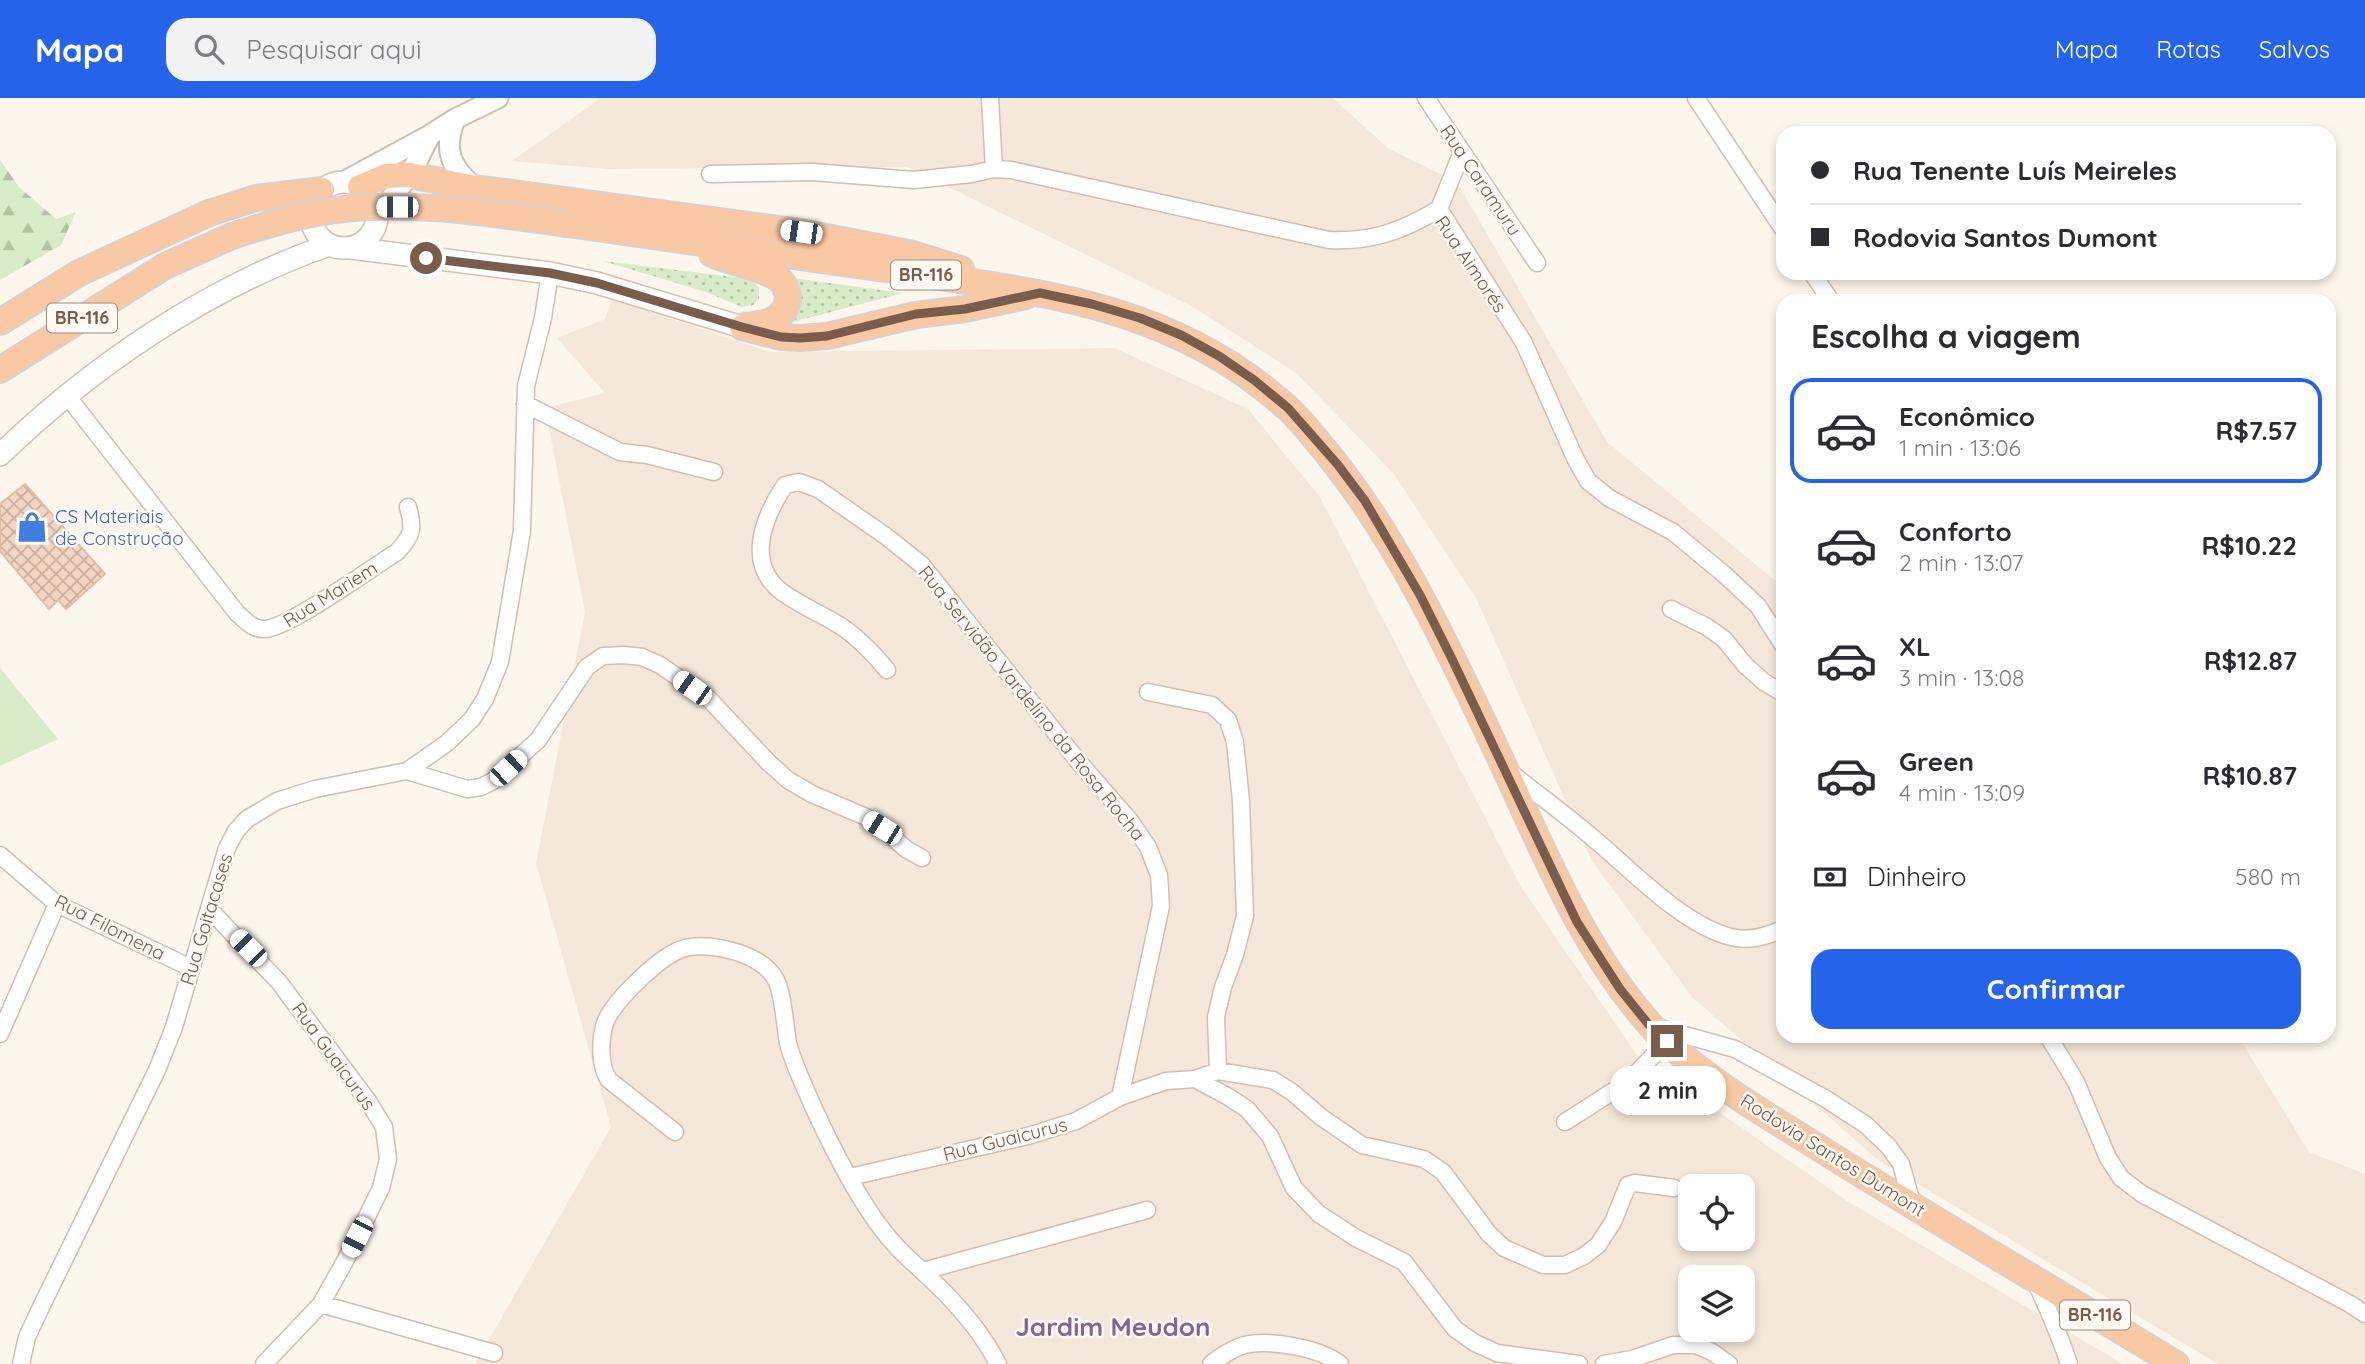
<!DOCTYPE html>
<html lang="pt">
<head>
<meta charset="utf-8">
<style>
  body { margin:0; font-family:Quicksand,sans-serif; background:#f2f2f3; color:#2b2b33; height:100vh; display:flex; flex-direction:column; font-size:26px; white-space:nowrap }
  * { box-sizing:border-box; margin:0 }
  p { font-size:23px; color:#7c7c81 }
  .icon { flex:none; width:38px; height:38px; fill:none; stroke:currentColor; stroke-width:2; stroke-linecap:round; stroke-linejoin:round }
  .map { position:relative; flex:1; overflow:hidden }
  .details { position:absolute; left:1776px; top:196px; width:560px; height:749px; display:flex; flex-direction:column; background:#fff; border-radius:21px; box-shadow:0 4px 10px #0003 }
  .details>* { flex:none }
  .banner { position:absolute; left:1776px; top:28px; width:560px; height:154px; border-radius:21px; box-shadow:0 4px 10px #0003; display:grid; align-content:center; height:154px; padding:0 35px; background:#fff }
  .fabs { position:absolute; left:1678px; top:1076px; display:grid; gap:14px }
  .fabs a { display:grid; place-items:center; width:77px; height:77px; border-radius:14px; background:#fff; box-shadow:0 4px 10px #0003; font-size:35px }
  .end { position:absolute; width:32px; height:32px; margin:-16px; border:9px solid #7a5c4d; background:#fff; box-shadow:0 0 0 4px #fff }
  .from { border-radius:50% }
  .bubble { position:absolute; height:49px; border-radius:21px; background:#fff; box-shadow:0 4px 10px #0003; font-size:23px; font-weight:700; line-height:49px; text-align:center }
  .car { position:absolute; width:21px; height:42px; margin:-21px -10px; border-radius:9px; box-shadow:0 0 5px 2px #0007; background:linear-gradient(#fff 24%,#345 0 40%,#fff 0 76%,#345 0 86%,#fff 0) }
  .banner b { display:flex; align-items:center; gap:24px; height:66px; font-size:26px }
  .banner b+b { border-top:2px solid #e1e1e2 }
  .banner i { width:18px; height:18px; background:#2b2b33 }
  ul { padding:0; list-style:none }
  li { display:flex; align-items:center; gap:21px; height:105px; margin:0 14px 10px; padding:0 21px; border:4px solid transparent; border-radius:21px }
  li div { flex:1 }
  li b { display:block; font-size:26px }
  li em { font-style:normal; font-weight:700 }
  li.on { border-color:#2563eb }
  li>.icon { width:63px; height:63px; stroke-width:1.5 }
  h2 { padding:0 35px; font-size:32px; line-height:84px }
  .pay { display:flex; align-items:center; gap:18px; height:77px; padding:0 35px; font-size:26px }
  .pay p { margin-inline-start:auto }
  .button { display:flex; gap:14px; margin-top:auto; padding:14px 35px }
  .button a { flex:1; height:80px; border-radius:21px; background:#2563eb; color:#fff; font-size:28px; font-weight:700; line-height:80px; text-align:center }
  header { display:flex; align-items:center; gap:42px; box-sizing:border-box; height:98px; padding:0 35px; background:#2563eb; color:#fff }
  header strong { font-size:33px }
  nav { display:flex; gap:38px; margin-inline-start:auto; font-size:24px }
  .search { width:490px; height:63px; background:#f2f2f3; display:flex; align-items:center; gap:18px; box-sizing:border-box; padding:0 24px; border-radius:21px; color:#7c7c81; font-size:26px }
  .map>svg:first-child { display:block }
  .residential { fill:#f5e8da; fill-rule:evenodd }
  .grass { fill:url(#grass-dots) }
  .forest { fill:url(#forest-firs) }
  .garden { fill:#d8ecc9 }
  .building { fill:url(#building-cross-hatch); stroke:#e6bba3; stroke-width:2 }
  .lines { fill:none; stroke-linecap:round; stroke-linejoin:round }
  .minor-casing { stroke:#d1beb0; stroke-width:19 }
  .tertiary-casing { stroke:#d1beb0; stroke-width:23 }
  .secondary-casing { stroke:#d6c0b0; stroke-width:24 }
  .trunk-casing { stroke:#dad1cd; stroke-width:28 }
  .minor { stroke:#fff; stroke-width:16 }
  .tertiary { stroke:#fff; stroke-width:19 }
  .secondary { stroke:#fff; stroke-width:21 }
  .trunk { stroke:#f9c8a4; stroke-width:24 }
  .trunk-bridge-casing { stroke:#dad1cd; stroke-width:28; stroke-linecap:butt }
  .trunk-bridge { stroke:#f9c8a4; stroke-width:24 }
  .route { stroke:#7a5c4d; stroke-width:9 }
  .labels { text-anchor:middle; stroke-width:5; stroke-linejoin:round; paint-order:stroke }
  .shield { fill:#fffaf3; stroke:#a28b7f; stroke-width:2 }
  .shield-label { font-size:18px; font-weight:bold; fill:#7a5c4d }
  .street-label { font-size:19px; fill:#7a5c4d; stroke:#fffaf3 }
  .shop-label { font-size:19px; fill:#366cbe; stroke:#fffaf3; text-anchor:start }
  .district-label { font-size:26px; font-weight:bold; fill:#846695; stroke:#fffaf3 }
</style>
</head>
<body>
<header>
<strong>Mapa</strong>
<div class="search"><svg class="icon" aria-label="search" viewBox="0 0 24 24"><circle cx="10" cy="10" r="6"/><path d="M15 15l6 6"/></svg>Pesquisar aqui</div>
<nav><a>Mapa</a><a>Rotas</a><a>Salvos</a></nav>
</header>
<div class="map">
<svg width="2365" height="1266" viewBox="0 0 2365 1266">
  <defs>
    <pattern id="grass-dots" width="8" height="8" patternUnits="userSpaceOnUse" patternTransform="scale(1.75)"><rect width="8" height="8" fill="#d8ecc9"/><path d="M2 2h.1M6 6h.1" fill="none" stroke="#b4c2a5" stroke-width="1.8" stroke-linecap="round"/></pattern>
    <pattern id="forest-firs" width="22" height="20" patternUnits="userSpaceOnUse" patternTransform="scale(1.75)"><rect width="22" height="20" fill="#d8ecc9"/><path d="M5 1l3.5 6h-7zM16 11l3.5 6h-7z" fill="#b4c2a5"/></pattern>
    <pattern id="building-cross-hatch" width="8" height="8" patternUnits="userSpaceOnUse" patternTransform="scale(1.75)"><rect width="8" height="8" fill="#f3d5c3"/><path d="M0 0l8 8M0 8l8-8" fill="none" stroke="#cab0a1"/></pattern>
  </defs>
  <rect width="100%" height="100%" fill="#fdf6ec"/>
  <path class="residential" d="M601,0H1333L1389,51L1457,84L1607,344L1783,489V938H2238L2309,1054L2365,1076V1266H2218L1878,1062L1692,899L1592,763L1477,502L1394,376L1296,275L1193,209L907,69L608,71L512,63Z
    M612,201L769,254L1115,250L1248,311L1320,399L1521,789L1637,957L1847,1103L2123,1266H475L611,1029L536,765L585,514L545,310L605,295L557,240L605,221ZM1690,1088H1743V1141H1690ZM1690,1180H1743V1232H1690Z"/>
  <path class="grass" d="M603,163L742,180L755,185L759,190V201L753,207L742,209L703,193Z
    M793,180L903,195L789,225Z"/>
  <path class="forest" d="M0,62L19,89L56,121L76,114L61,147L0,182Z"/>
  <path class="garden" d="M0,570L58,641L0,668Z"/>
  <path class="building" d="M25,386L105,476L66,511L58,502L49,511L0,453V406Z"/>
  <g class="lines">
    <defs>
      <path id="minor" d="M990,0L994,71L1011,72L1329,142C1373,144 1402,133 1439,111L1524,245L1575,360L1588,383L1609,400L1673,434L1725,477L1758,508L1783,547
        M1426,0L1537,165
        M1696,0L1783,131
        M710,76L812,74L914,82L971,76L994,71
        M1439,111L1462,54
        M1812,175L1831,203
        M68,299L237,515C245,522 252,531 264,531C286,532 373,469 397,454C413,437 414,431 408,409
        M525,306L620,354L647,357L714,374
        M1671,511L1707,529L1724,541L1745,567L1764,584L1783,595
        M887,572C873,555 858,539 839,527C821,516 800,507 782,494C745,466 763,420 785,387L799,384L818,391L887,439L922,467L1078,663L1131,724L1148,749L1159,777L1161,808L1120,999
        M1148,594L1212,607L1228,622L1235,644L1241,703L1245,818L1235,857L1223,889L1216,919L1218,973
        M407,673L467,691L481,689L493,683L538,642L587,569L603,558L624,557L642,559L660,567L709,601L769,665L788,682L812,696L866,719L882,730L906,751L922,760
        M1511,675C1536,695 1562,714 1587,735C1628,768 1680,826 1731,839C1749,844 1767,838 1783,831
        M0,757L57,806L191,870
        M209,811L279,884L368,1003L384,1029L388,1061L381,1090L345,1163L321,1206L264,1266
        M1656,929L1735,951L1826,1001L1866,1027L1889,1049L1901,1066L1913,1108
        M0,936L57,806
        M2048,938L2076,984L2108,1060L2121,1080L2142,1096L2350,1206L2365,1216
        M1195,981L1227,998L1247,1011L1270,1038L1294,1090L1319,1116L1356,1140L1404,1164L1455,1231L1475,1245L1497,1255L1579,1266
        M1565,1024L1629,983L1667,943
        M675,1034L609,982C599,968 600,942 605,925C614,902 662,856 685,850C706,845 739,852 757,863C764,867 772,875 776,882C783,895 785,928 788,945C793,965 803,985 811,1004C831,1048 865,1116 898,1150C905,1158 914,1165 921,1172C951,1199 980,1230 998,1266
        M850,1079L1028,1038L1076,1023L1120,999L1166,983L1195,981L1218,973L1273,982L1292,994L1321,1019L1362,1047L1424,1061L1443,1074L1489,1136L1504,1150L1543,1167H1565L1584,1158L1598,1147L1613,1124L1628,1087L1635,1085L1674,1090
        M923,1173L1147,1112
        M2035,1182C2047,1210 2060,1237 2069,1266
        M321,1206L494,1255
        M21,1266L27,1239L42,1207L157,972L174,929L227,750L236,733L247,721L277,703L315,691L407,673L447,645L472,621L485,601L500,564L522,433L526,288L543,220L550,175
        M1211,1266C1219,1259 1234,1250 1244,1247C1270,1241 1320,1250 1340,1266
        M1604,1266L1632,1261L1673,1247H1696L1712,1254L1729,1266"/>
      <path id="tertiary" d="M455,21C443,53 450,68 475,90
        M343,84L430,37L455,21L498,0
        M379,115L410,77L430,37"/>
      <path id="secondary" d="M311 117a33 33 0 1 1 66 0a33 33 0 1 1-66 0Z
        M351,150L550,175L597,185L742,229
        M0,357C92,268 208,189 329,147"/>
      <path id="trunk" d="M360,89L386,78L410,77L475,90L801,134L913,156L961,171
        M568,126C676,141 784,156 892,172C1036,194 1170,205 1284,307C1295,316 1304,327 1313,338C1364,397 1403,463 1438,532C1462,579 1485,627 1507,675C1547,761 1583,849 1646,922C1689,973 1767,1017 1824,1053C1940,1126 2059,1195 2176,1266
        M712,156C729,164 767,171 779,181C786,187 790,198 787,206C781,224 763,226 746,228
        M0,224L79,175L209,115L256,100L322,92
        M742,229L781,239L800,240L827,238L916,217L965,211L1026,198
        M0,272L165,168L232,138"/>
    </defs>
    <use href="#minor" class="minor-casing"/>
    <use href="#tertiary" class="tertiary-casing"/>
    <use href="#secondary" class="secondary-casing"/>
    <use href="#trunk" class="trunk-casing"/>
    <use href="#minor" class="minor"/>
    <use href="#tertiary" class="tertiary"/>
    <use href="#secondary" class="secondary"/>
    <use href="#trunk" class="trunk"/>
    <defs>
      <path id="trunk-bridge" d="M232,138C266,127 301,116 337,112C413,102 493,116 568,126"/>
    </defs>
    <use href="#trunk-bridge" class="trunk-bridge-casing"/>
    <use href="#trunk-bridge" class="trunk-bridge"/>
  </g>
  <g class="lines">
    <path class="route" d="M426,160L550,175L597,185L742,229L781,239L800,240L827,238L916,216L965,211L1040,195L1092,206L1140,220L1181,237L1219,258L1254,282L1288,310L1338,367L1365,403L1420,497L1452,561L1577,824L1620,891L1649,927L1667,943"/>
  </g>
  <defs>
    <symbol id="shop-bare" viewBox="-9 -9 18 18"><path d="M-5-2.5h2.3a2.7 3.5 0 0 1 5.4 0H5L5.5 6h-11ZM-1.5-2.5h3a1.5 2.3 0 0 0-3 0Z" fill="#3f7fe0" stroke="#fffaf3" stroke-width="2.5" paint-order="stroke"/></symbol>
  </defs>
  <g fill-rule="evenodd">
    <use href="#shop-bare" x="10" y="407" width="44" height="44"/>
  </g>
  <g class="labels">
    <g class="shield">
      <rect x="891" y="162.5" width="70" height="29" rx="5"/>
      <rect x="47" y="205.5" width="70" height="29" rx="5"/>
      <rect x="2060" y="1202.5" width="70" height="29" rx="5"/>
    </g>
    <g class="shield-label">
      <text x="926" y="183">BR-116</text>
      <text x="82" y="226">BR-116</text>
      <text x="2095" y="1223">BR-116</text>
    </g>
    <g class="street-label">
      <text transform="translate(1481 82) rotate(56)" y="7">Rua Caramuru</text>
      <text transform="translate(1471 166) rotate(56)" y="7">Rua Aimorés</text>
      <text transform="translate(330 496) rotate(-32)" y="7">Rua Mariem</text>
      <text transform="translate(1032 605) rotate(51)" y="7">Rua Servidão Vardelino da Rosa Rocha</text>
      <text transform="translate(206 821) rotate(-73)" y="7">Rua Goitacases</text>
      <text transform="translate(110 829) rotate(27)" y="7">Rua Filomena</text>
      <text transform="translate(334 958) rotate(54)" y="7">Rua Guaicurus</text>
      <text transform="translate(1005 1041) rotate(-14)" y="7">Rua Guaicurus</text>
      <text transform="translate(1833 1057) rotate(32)" y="7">Rodovia Santos Dumont</text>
    </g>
    <g class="shop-label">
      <text x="55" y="425">CS Materiais<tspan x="55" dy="22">de Construção</tspan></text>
    </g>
    <g class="district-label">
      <text x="1113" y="1238">Jardim Meudon</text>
    </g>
  </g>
</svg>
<div class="fabs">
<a><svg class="icon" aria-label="locate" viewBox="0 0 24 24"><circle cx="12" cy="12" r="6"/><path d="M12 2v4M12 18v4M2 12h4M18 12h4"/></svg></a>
<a><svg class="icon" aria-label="layers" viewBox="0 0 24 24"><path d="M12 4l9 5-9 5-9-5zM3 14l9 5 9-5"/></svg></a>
</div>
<i class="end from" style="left:426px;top:160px"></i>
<i class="end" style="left:1667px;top:943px"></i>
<div class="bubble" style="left:1610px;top:968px;width:116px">2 min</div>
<i class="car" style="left:397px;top:109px;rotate:270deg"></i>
<i class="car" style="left:801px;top:134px;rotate:278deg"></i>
<i class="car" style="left:692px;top:590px;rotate:305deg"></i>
<i class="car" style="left:508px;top:670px;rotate:47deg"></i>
<i class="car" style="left:882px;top:730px;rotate:302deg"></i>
<i class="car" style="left:248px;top:850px;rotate:315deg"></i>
<i class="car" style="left:357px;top:1139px;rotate:207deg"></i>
<div class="banner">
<b><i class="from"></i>Rua Tenente Luís Meireles</b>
<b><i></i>Rodovia Santos Dumont</b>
</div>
<section class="details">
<h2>Escolha a viagem</h2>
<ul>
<li class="on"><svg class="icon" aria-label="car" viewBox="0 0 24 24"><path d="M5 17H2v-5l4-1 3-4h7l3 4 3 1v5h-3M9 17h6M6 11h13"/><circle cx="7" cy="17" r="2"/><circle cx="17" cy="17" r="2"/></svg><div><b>Econômico</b><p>1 min · 13:06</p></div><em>R$7.57</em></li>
<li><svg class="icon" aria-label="car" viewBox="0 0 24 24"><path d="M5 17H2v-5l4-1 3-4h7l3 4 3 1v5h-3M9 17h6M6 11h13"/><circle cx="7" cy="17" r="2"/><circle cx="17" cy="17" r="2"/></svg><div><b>Conforto</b><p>2 min · 13:07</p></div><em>R$10.22</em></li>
<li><svg class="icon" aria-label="car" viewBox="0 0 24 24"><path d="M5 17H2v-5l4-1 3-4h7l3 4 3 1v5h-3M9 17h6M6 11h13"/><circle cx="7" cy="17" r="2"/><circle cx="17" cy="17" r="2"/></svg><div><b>XL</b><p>3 min · 13:08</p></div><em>R$12.87</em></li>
<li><svg class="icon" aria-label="car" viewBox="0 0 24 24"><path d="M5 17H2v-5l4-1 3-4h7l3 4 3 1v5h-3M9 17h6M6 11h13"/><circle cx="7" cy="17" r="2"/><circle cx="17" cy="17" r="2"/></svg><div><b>Green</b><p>4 min · 13:09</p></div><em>R$10.87</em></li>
</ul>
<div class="pay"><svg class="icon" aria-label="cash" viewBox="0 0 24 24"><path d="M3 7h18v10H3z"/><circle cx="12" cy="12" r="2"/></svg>Dinheiro<p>580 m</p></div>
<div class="button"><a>Confirmar</a></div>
</section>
</div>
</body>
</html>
